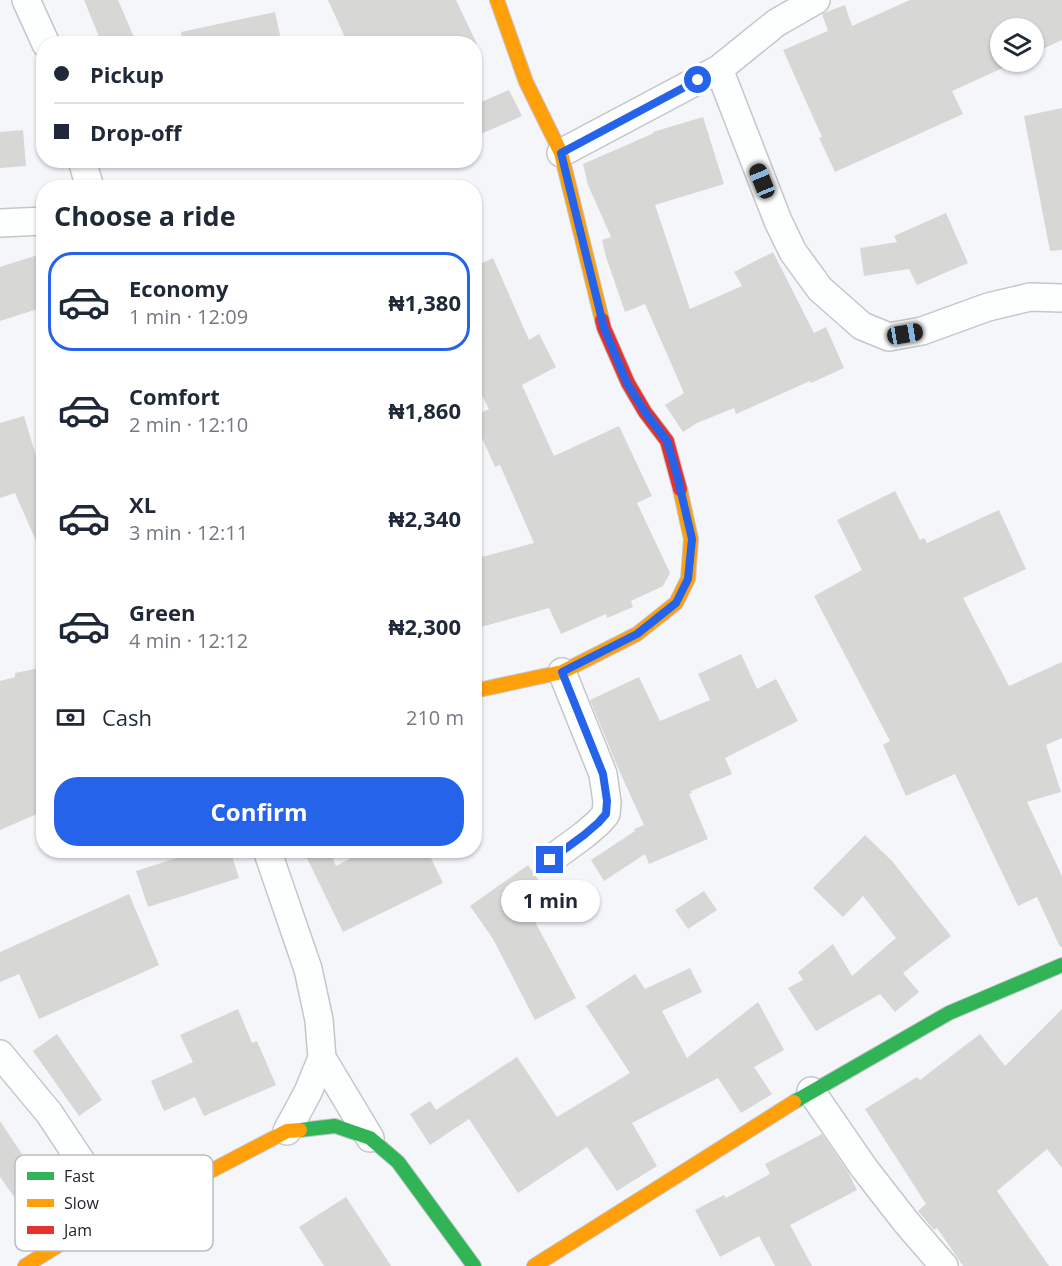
<!DOCTYPE html>
<html lang="en">
<head>
<meta charset="utf-8">
<style>
  body { margin:0; font-family:"Open Sans",sans-serif; background:#f6f6f7; color:#1f2937; height:100vh; display:flex; flex-direction:column; font-size:22px; white-space:nowrap }
  * { box-sizing:border-box; margin:0 }
  p { font-size:20px; color:#747a83 }
  .icon { flex:none; width:33px; height:33px; fill:none; stroke:currentColor; stroke-width:2; stroke-linecap:round; stroke-linejoin:round }
  .map { position:relative; flex:1; overflow:hidden }
  .details { position:absolute; left:36px; top:180px; width:446px; height:678px; display:flex; flex-direction:column; background:#fff; border-radius:24px; box-shadow:0 2px 4px #0004 }
  .details>* { flex:none }
  .guide { position:absolute; left:36px; top:36px; width:446px; height:132px; border-radius:24px; box-shadow:0 2px 4px #0004; display:grid; align-content:center; height:132px; padding:0 18px; background:#fff }
  .fabs { position:absolute; left:990px; top:18px; display:grid; gap:12px }
  .fabs a { display:grid; place-items:center; width:54px; height:54px; border-radius:50%; background:#fff; box-shadow:0 2px 4px #0004; font-size:30px }
  .end { position:absolute; width:27px; height:27px; margin:-14px; border:8px solid #2563eb; background:#fff; box-shadow:0 0 0 3px #fff }
  .from { border-radius:50% }
  .bubble { position:absolute; height:42px; border-radius:21px; background:#fff; box-shadow:0 2px 4px #0004; font-size:20px; font-weight:700; line-height:42px; text-align:center }
  .car { position:absolute; width:18px; height:36px; margin:-18px -9px; border-radius:8px; box-shadow:0 0 4px 2px #0007; background:linear-gradient(#222 24%,#8ab4d8 0 40%,#222 0 76%,#8ab4d8 0 86%,#222 0) }
  .guide b { display:flex; align-items:center; gap:21px; height:57px; font-size:22px }
  .guide b+b { border-top:2px solid #e0e1e3 }
  .guide i { width:15px; height:15px; background:#1f2937 }
  ul { padding:0; list-style:none }
  li { display:flex; align-items:center; gap:18px; height:99px; margin:0 12px 9px; padding:0 6px; border:3px solid transparent; border-radius:24px }
  li div { flex:1 }
  li b { display:block; font-size:22px }
  li em { font-style:normal; font-weight:700 }
  li.selected { border-color:#2563eb }
  li>.icon { width:54px; height:54px; stroke-width:1.5 }
  h2 { padding:0 18px; font-size:27px; line-height:72px }
  .pay { display:flex; align-items:center; gap:15px; height:66px; padding:0 18px; font-size:22px }
  .pay p { margin-inline-start:auto }
  .cta { display:flex; gap:12px; margin-top:auto; padding:12px 18px }
  .cta a { flex:1; height:69px; border-radius:24px; background:#2563eb; color:#fff; font-size:24px; font-weight:700; line-height:69px; text-align:center }
  .map>svg:first-child { display:block }
  .building { fill:#d7d7d6 }
  .lines { fill:none; stroke-linecap:round; stroke-linejoin:round }
  .street-casing { stroke:#c4c6cb; stroke-width:30 }
  .fast-casing { stroke:#c4c6cb; stroke-width:16 }
  .slow-casing { stroke:#c4c6cb; stroke-width:16 }
  .jam-casing { stroke:#c4c6cb; stroke-width:16 }
  .street { stroke:#fdfefe; stroke-width:27 }
  .fast { stroke:#30b455; stroke-width:14 }
  .slow { stroke:#ff9f0a; stroke-width:14 }
  .jam { stroke:#e5322d; stroke-width:14 }
  .route { stroke:#2563eb; stroke-width:8 }
  .key { fill:#fff; stroke:#bcbdbf; stroke-width:1.5 }
  .key-label { font-size:16px; fill:#21242b }
</style>
</head>
<body>
<div class="map">
<svg width="1062" height="1266" viewBox="0 0 1062 1266">
  <rect width="100%" height="100%" fill="#f4f6fa"/>
  <path class="building" d="M84,0H118L137,44H102Z
    M328,0H456L477,44H348Z
    M910,0H1062V40L1034,53V28H1000V62H1016L952,91L963,114L835,172L819,138L822,137L783,50L828,31L822,14L826,12L845,5L852,26Z
    M275,12L282,44H182L181,32Z
    M509,90L522,116L474,137V105Z
    M1062,108V250L1050,251L1024,116Z
    M703,117L724,184L655,205L690,309L742,286L734,272L773,252L814,333L826,327L844,368L811,383L810,381L736,414L734,408L697,423L683,432L665,405L684,393L645,304L625,312L606,257L602,240L611,237L588,185L583,164L654,133L653,132Z
    M23,130L26,166L0,168V132Z
    M946,213L968,263L917,285L909,269L864,276L860,248L897,242L894,236Z
    M44,253V307L0,321V267Z
    M493,258L529,340L539,334L556,367L522,385L554,456L619,426L652,496L637,503L670,573L663,586L631,601L633,607L607,618L606,614L561,634L549,608L474,629V559L534,543L500,465L495,467L474,420V416L489,409L474,380V267Z
    M24,416L44,483V559L15,493L0,498V423Z
    M895,491L920,540L924,538L927,543L999,510L1026,569L963,598L1009,686L1062,662V738L1046,745L1061,792L1027,802L1062,876V947H1060L1037,897L1018,906L955,774L906,796L883,745L890,741L814,596L862,570L837,520Z
    M741,654L757,689L776,679L798,721L725,758L732,774L691,791L692,793L689,794L708,839L649,864L645,854L604,881L591,860L635,831L634,829L644,825L618,768L590,700L639,677L660,721L710,700L698,674Z
    M44,667V811L0,830V681L15,677V673Z
    M865,835L892,861L951,936L903,973L919,992L895,1012L880,994L816,1031L788,988L803,980L798,972L833,944L852,976L896,938L863,896L843,917L813,888Z
    M202,850H230L239,878L148,907L136,871Z
    M303,850H329L336,866L366,850H427L443,883L343,932Z
    M528,865L556,905L534,920L576,998L535,1020L493,939L470,906Z
    M704,891L717,910L688,929L675,910Z
    M129,894L159,965L39,1019L19,974L0,982V952Z
    M690,968L702,992L662,1011L687,1058L758,1002L784,1050L754,1067L772,1094L741,1113L718,1078L632,1123L657,1166L617,1191L587,1147L518,1193L469,1119L430,1145L410,1114L430,1101L436,1110L517,1057L557,1117L630,1073L586,1006L635,974L645,989Z
    M238,1009L252,1043L257,1041L276,1085L204,1116L195,1097L164,1111L151,1081L193,1062L180,1035Z
    M1062,1009V1168L1047,1149L997,1191L1049,1266H963L937,1228L934,1230L918,1211L926,1204L865,1109L917,1077L920,1080L980,1034L1005,1066Z
    M57,1034L102,1100L79,1116L33,1051Z
    M0,1121L42,1184L17,1201L0,1177Z
    M822,1134L848,1172L857,1190L790,1225L812,1266H775L759,1236L720,1257L695,1210L724,1195L726,1198L770,1174L765,1164Z
    M346,1197L391,1266H324L299,1227Z"/>
  <g class="lines">
    <defs>
      <path id="street" d="M26,0L46,44
        M719,69L778,221L793,252L820,289L862,326L889,337L922,331L988,307L1030,297L1062,298
        M561,153L719,69L776,23L816,0
        M82,160L90,188
        M0,223L44,221
        M267,850L308,969L319,1020L322,1058L308,1092L287,1131
        M550,860L584,835L598,823L606,814L607,802L603,774L562,672
        M0,1054L49,1113L114,1211
        M322,1058L370,1138
        M811,1091L864,1168L906,1222L944,1266"/>
      <path id="fast" d="M794,1102L949,1013L1062,965
        M300,1130L335,1126L370,1138L398,1162L474,1266"/>
      <path id="slow" d="M497,0L526,82L561,153L602,320
        M474,691L562,672L637,634L676,603L688,579L691,539L680,489
        M25,1266L114,1211L203,1175L287,1131L300,1130
        M534,1266L794,1102"/>
      <path id="jam" d="M602,320L604,328L628,383L645,412L667,441L680,489"/>
    </defs>
    <use href="#street" class="street-casing"/>
    <use href="#fast" class="fast-casing"/>
    <use href="#slow" class="slow-casing"/>
    <use href="#jam" class="jam-casing"/>
    <use href="#street" class="street"/>
    <use href="#fast" class="fast"/>
    <use href="#slow" class="slow"/>
    <use href="#jam" class="jam"/>
  </g>
  <g class="lines">
    <path class="route" d="M550,860L584,835L598,823L606,814L607,801L603,774L562,672L637,634L676,603L688,579L692,539L677,475L667,441L645,412L627,383L604,328L561,153L698,80"/>
  </g>
  <rect x="15" y="1155" width="198" height="96" rx="9" class="key"/>
  <rect x="27" y="1172" width="27" height="8" fill="#30b455"/>
  <rect x="27" y="1199" width="27" height="8" fill="#ff9f0a"/>
  <rect x="27" y="1226" width="27" height="8" fill="#e5322d"/>
  <g class="key-label">
    <text x="64" y="1182">Fast</text>
    <text x="64" y="1209">Slow</text>
    <text x="64" y="1236">Jam</text>
  </g>
</svg>
<div class="fabs">
<a><svg class="icon" aria-label="layers" viewBox="0 0 24 24"><path d="M12 4l9 5-9 5-9-5zM3 14l9 5 9-5"/></svg></a>
</div>
<i class="end from" style="left:698px;top:80px"></i>
<i class="end" style="left:550px;top:860px"></i>
<div class="bubble" style="left:501px;top:880px;width:99px">1 min</div>
<i class="car" style="left:762px;top:181px;rotate:338deg"></i>
<i class="car" style="left:905px;top:334px;rotate:80deg"></i>
<div class="guide">
<b><i class="from"></i>Pickup</b>
<b><i></i>Drop-off</b>
</div>
<section class="details">
<h2>Choose a ride</h2>
<ul>
<li class="selected"><svg class="icon" aria-label="car" viewBox="0 0 24 24"><path d="M5 17H2v-5l4-1 3-4h7l3 4 3 1v5h-3M9 17h6M6 11h13"/><circle cx="7" cy="17" r="2"/><circle cx="17" cy="17" r="2"/></svg><div><b>Economy</b><p>1 min · 12:09</p></div><em>₦1,380</em></li>
<li><svg class="icon" aria-label="car" viewBox="0 0 24 24"><path d="M5 17H2v-5l4-1 3-4h7l3 4 3 1v5h-3M9 17h6M6 11h13"/><circle cx="7" cy="17" r="2"/><circle cx="17" cy="17" r="2"/></svg><div><b>Comfort</b><p>2 min · 12:10</p></div><em>₦1,860</em></li>
<li><svg class="icon" aria-label="car" viewBox="0 0 24 24"><path d="M5 17H2v-5l4-1 3-4h7l3 4 3 1v5h-3M9 17h6M6 11h13"/><circle cx="7" cy="17" r="2"/><circle cx="17" cy="17" r="2"/></svg><div><b>XL</b><p>3 min · 12:11</p></div><em>₦2,340</em></li>
<li><svg class="icon" aria-label="car" viewBox="0 0 24 24"><path d="M5 17H2v-5l4-1 3-4h7l3 4 3 1v5h-3M9 17h6M6 11h13"/><circle cx="7" cy="17" r="2"/><circle cx="17" cy="17" r="2"/></svg><div><b>Green</b><p>4 min · 12:12</p></div><em>₦2,300</em></li>
</ul>
<div class="pay"><svg class="icon" aria-label="cash" viewBox="0 0 24 24"><path d="M3 7h18v10H3z"/><circle cx="12" cy="12" r="2"/></svg>Cash<p>210 m</p></div>
<div class="cta"><a>Confirm</a></div>
</section>
</div>
</body>
</html>
